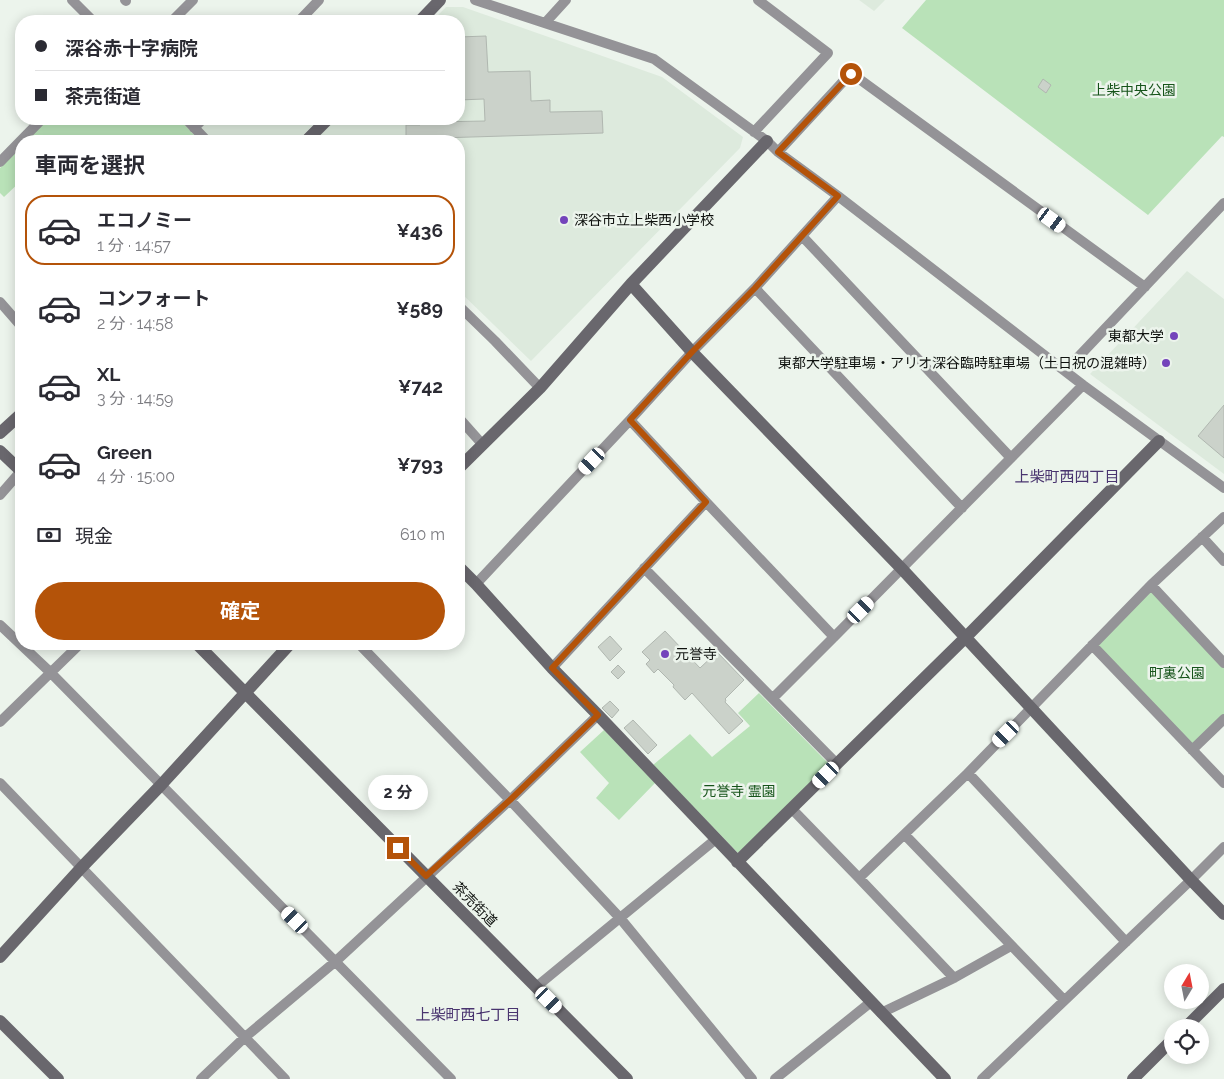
<!DOCTYPE html>
<html lang="ja">
<head>
<meta charset="utf-8">
<style>
  body { margin:0; font-family:Raleway,"Noto Sans JP",sans-serif; background:#f7f7f7; color:#2b2b33; height:100vh; display:flex; flex-direction:column; font-size:19px; white-space:nowrap }
  * { box-sizing:border-box; margin:0 }
  p { font-size:16px; color:#7c7c81 }
  .icon { flex:none; width:28px; height:28px; fill:none; stroke:currentColor; stroke-width:2; stroke-linecap:round; stroke-linejoin:round }
  .map { position:relative; flex:1; overflow:hidden }
  .panel { position:absolute; left:15px; top:135px; width:450px; height:515px; display:flex; flex-direction:column; background:#fff; border-radius:20px; box-shadow:0 2px 12px #0003 }
  .panel>* { flex:none }
  .hud { position:absolute; left:15px; top:15px; width:450px; height:110px; border-radius:20px; box-shadow:0 2px 12px #0003; display:grid; align-content:center; height:110px; padding:0 20px; background:#fff }
  .needle { width:32px; rotate:10deg }
  .tools { position:absolute; left:1164px; top:964px; display:grid; gap:10px }
  .tools a { display:grid; place-items:center; width:45px; height:45px; border-radius:50%; background:#fff; box-shadow:0 2px 12px #0003; font-size:25px }
  .end { position:absolute; width:22px; height:22px; margin:-11px; border:6px solid #b45309; background:#fff; box-shadow:0 0 0 2px #fff }
  .from { border-radius:50% }
  .bubble { position:absolute; height:35px; border-radius:18px; background:#fff; box-shadow:0 2px 12px #0003; font-size:16px; font-weight:700; line-height:35px; text-align:center }
  .car { position:absolute; width:15px; height:30px; margin:-15px -8px; border-radius:6px; box-shadow:0 0 4px 1px #0007; background:linear-gradient(#fff 24%,#345 0 40%,#fff 0 76%,#345 0 86%,#fff 0) }
  .hud b { display:flex; align-items:center; gap:18px; height:48px; font-size:19px }
  .hud b+b { border-top:1px solid #e1e1e2 }
  .hud i { width:12px; height:12px; background:#2b2b33 }
  ul { padding:0; list-style:none }
  li { display:flex; align-items:center; gap:15px; height:70px; margin:0 10px 8px; padding:0 10px; border:2px solid transparent; border-radius:20px }
  li div { flex:1 }
  li b { display:block; font-size:19px }
  li em { font-style:normal; font-weight:700 }
  li.selected { border-color:#b45309 }
  li>.icon { width:45px; height:45px; stroke-width:1.5 }
  h2 { padding:0 20px; font-size:22px; line-height:60px }
  .pay { display:flex; align-items:center; gap:12px; height:55px; padding:0 20px; font-size:19px }
  .pay p { margin-inline-start:auto }
  .cta { display:flex; gap:10px; margin-top:auto; padding:10px 20px }
  .cta a { flex:1; height:58px; border-radius:30px; background:#b45309; color:#fff; font-size:20px; font-weight:700; line-height:58px; text-align:center }
  .map>svg:first-child { display:block }
  .built { fill:#ddeadd }
  .green { fill:#b9e2b8 }
  .building { fill:#cbd2ca; stroke:#b0b7b0 }
  .lines { fill:none; stroke-linecap:round; stroke-linejoin:round }
  .street { stroke:#949397; stroke-width:10 }
  .secondary { stroke:#69676d; stroke-width:12 }
  .route { stroke:#b45309; stroke-width:6 }
  .poi-dot { fill:#7444bb; stroke:#ecf4ec; stroke-width:2 }
  .labels { text-anchor:middle; stroke-width:5; stroke-linejoin:round; paint-order:stroke }
  .park-label { font-size:14px; fill:#16541a; stroke:#ecf4ec }
  .poi-label { font-size:14px; fill:#0f120f; stroke:#ecf4ec; text-anchor:start }
  .street-label { font-size:14px; fill:#0f120f; stroke:#ecf4ec }
  .neighbourhood-label { font-size:15px; fill:#49346f; stroke:#ecf4ec }
</style>
</head>
<body>
<div class="map">
<svg width="1224" height="1079" viewBox="0 0 1224 1079">
  <rect width="100%" height="100%" fill="#ecf4ec"/>
  <path class="built" d="M859,0H885L874,11Z
    M446,7H463L662,77L743,137L740,148L531,361L459,291V141H314L336,119H459V21H432Z
    M205,119H319L297,141H209L196,128Z
    M1187,271L1224,299V474L1090,374Z"/>
  <path class="green" d="M926,0H1224V137L1222,136L1148,215L902,28Z
    M48,119H179L200,141H26Z
    M21,146V181L4,197L0,193V168Z
    M1151,585L1224,663V719L1192,750L1092,645Z
    M759,693L829,764L738,853L653,765L690,734L712,757L750,726L738,713Z
    M604,730L655,783L619,820L596,798L609,783L580,752Z"/>
  <path class="building" d="M486,36L488,72L530,71L531,101L550,100V112L602,111L603,133L406,139V125H420V119H433V122L485,121L484,99L459,100V37Z
    M1043,79L1051,85L1046,93L1038,87Z
    M1224,405V458L1198,436Z
    M665,631L700,668L717,652L744,680L725,699L726,700L725,702L743,721L729,734L692,693L685,700L673,687L674,685L658,669L654,673L646,664L650,660L642,652Z
    M610,636L622,649L610,661L598,647Z
    M618,665L625,672L618,679L611,672Z
    M610,701L619,710L612,718L602,708Z
    M633,720L657,745L648,754L624,728Z"/>
  <g class="lines">
    <path class="street" d="M72,0L93,21
      M125,0L126,1
      M475,0L654,59L767,141L778,152L838,196L1083,385L1224,488
      M172,21L193,0
      M299,21L319,0
      M545,23L566,0
      M186,119L207,141
      M194,128L203,119
      M754,132L828,53L758,0
      M778,152L851,73L1145,287
      M0,162L42,119
      M802,236L1011,458
      M755,288L962,508
      M0,302L21,326
      M459,306L495,341L540,388
      M1065,371L1224,203
      M459,418L483,445
      M630,420L706,502L834,637L1083,385
      M0,495L21,471
      M1202,537L1224,561
      M644,568L837,764
      M476,584L630,420L692,352L755,288L838,196
      M1151,585L1224,663
      M0,625L50,672L451,1079
      M359,644L510,800L620,918L752,1079
      M1092,645L1224,783
      M552,668L706,502
      M773,698L834,637
      M0,722L80,644
      M1192,750L1224,719
      M968,773L1126,942
      M0,783L285,1079
      M792,809L859,878L968,773L1151,585L1224,517
      M905,835L1064,1000
      M859,878L954,978
      M536,987L716,839
      M881,1013L954,978L1011,946
      M201,1079L244,1038L336,961L510,800L598,715
      M775,1079L871,1002
      M982,1079L1191,880L1224,847"/>
    <path class="secondary" d="M420,21L440,0
      M306,141L328,119
      M631,284L692,352L902,569L1191,880L1224,914
      M0,433L21,414
      M0,451L21,471
      M459,468L540,388L631,284L767,141
      M459,567L476,584L552,668L598,715L945,1079
      M197,644L627,1079
      M737,862L966,637L1159,441
      M0,957L81,868L161,785L290,644
      M0,1021L58,1079
      M1185,1028L1224,989
      M1133,1079L1172,1040"/>
  </g>
  <g class="lines">
    <path class="route" d="M398,848L426,876L510,800L598,715L552,668L706,502L630,420L692,352L755,288L838,196L778,152L851,74"/>
  </g>
  <g class="poi-dot">
    <circle cx="564" cy="220" r="5"/>
    <circle cx="1174" cy="336" r="5"/>
    <circle cx="1166" cy="363" r="5"/>
    <circle cx="665" cy="654" r="5"/>
  </g>
  <g class="labels">
    <g class="park-label">
      <text x="1134" y="95">上柴中央公園</text>
      <text x="1177" y="678">町裏公園</text>
      <text x="739" y="796">元誉寺 霊園</text>
    </g>
    <g class="poi-label">
      <text x="574" y="225">深谷市立上柴西小学校</text>
      <text x="1164" y="341" text-anchor="end">東都大学</text>
      <text x="1156" y="368" text-anchor="end">東都大学駐車場・アリオ深谷臨時駐車場（土日祝の混雑時）</text>
      <text x="675" y="659">元誉寺</text>
    </g>
    <g class="street-label">
      <text transform="translate(475 904) rotate(45)" y="5">茶売街道</text>
    </g>
    <g class="neighbourhood-label">
      <text x="1067" y="482">上柴町西四丁目</text>
      <text x="468" y="1020">上柴町西七丁目</text>
    </g>
  </g>
</svg>
<div class="tools">
<a><svg class="needle" viewBox="-14 -14 28 28"><path d="M0-13l5 13h-10z" fill="#e53935"/><path d="M0 13l5-13h-10z" fill="#7c7c81"/></svg></a>
<a><svg class="icon" aria-label="locate" viewBox="0 0 24 24"><circle cx="12" cy="12" r="6"/><path d="M12 2v4M12 18v4M2 12h4M18 12h4"/></svg></a>
</div>
<i class="end from" style="left:851px;top:74px"></i>
<i class="end" style="left:398px;top:848px"></i>
<div class="bubble" style="left:368px;top:775px;width:60px">2 分</div>
<i class="car" style="left:1052px;top:220px;rotate:126deg"></i>
<i class="car" style="left:592px;top:461px;rotate:223deg"></i>
<i class="car" style="left:861px;top:610px;rotate:45deg"></i>
<i class="car" style="left:1006px;top:734px;rotate:225deg"></i>
<i class="car" style="left:826px;top:775px;rotate:225deg"></i>
<i class="car" style="left:295px;top:920px;rotate:315deg"></i>
<i class="car" style="left:549px;top:1000px;rotate:135deg"></i>
<div class="hud">
<b><i class="from"></i>深谷赤十字病院</b>
<b><i></i>茶売街道</b>
</div>
<section class="panel">
<h2>車両を選択</h2>
<ul>
<li class="selected"><svg class="icon" aria-label="car" viewBox="0 0 24 24"><path d="M5 17H2v-5l4-1 3-4h7l3 4 3 1v5h-3M9 17h6M6 11h13"/><circle cx="7" cy="17" r="2"/><circle cx="17" cy="17" r="2"/></svg><div><b>エコノミー</b><p>1 分 · 14:57</p></div><em>¥436</em></li>
<li><svg class="icon" aria-label="car" viewBox="0 0 24 24"><path d="M5 17H2v-5l4-1 3-4h7l3 4 3 1v5h-3M9 17h6M6 11h13"/><circle cx="7" cy="17" r="2"/><circle cx="17" cy="17" r="2"/></svg><div><b>コンフォート</b><p>2 分 · 14:58</p></div><em>¥589</em></li>
<li><svg class="icon" aria-label="car" viewBox="0 0 24 24"><path d="M5 17H2v-5l4-1 3-4h7l3 4 3 1v5h-3M9 17h6M6 11h13"/><circle cx="7" cy="17" r="2"/><circle cx="17" cy="17" r="2"/></svg><div><b>XL</b><p>3 分 · 14:59</p></div><em>¥742</em></li>
<li><svg class="icon" aria-label="car" viewBox="0 0 24 24"><path d="M5 17H2v-5l4-1 3-4h7l3 4 3 1v5h-3M9 17h6M6 11h13"/><circle cx="7" cy="17" r="2"/><circle cx="17" cy="17" r="2"/></svg><div><b>Green</b><p>4 分 · 15:00</p></div><em>¥793</em></li>
</ul>
<div class="pay"><svg class="icon" aria-label="cash" viewBox="0 0 24 24"><path d="M3 7h18v10H3z"/><circle cx="12" cy="12" r="2"/></svg>現金<p>610 m</p></div>
<div class="cta"><a>確定</a></div>
</section>
</div>
</body>
</html>
